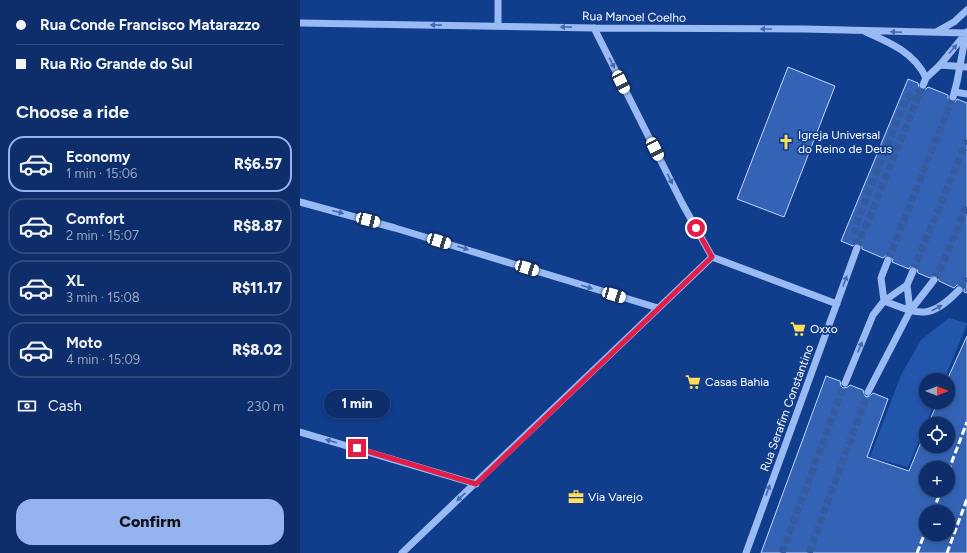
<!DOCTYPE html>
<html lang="en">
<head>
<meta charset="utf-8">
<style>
  body { margin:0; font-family:Figtree,sans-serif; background:#1b3a72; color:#f1f3f6; height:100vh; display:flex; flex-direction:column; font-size:15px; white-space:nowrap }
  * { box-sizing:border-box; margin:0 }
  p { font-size:13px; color:#9aa8c1 }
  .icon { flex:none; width:22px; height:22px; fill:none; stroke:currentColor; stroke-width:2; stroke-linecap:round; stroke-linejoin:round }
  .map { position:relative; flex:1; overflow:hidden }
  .drawer { display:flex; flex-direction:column; background:#0d2e6a; width:300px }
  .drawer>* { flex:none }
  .banner { display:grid; align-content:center; height:88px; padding:0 16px; background:#0d2e6a }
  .needle { width:26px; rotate:90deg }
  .buttons { position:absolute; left:619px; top:373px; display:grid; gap:8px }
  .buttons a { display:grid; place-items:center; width:36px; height:36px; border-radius:50%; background:#0d2e6a; box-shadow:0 2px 6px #0003,0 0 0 1px #2d4a7e; font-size:20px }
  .end { position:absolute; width:18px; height:18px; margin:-9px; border:5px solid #e11d48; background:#fff; box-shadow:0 0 0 2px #fff }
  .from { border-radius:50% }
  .bubble { position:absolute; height:28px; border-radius:14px; background:#0d2e6a; box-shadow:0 2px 6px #0003,0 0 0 1px #2d4a7e; font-size:13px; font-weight:800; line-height:28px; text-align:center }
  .car { position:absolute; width:12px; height:24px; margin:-12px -6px; border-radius:5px; box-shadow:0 0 3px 1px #0007; background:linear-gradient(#fff 24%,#345 0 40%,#fff 0 76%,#345 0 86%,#fff 0) }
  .banner b { display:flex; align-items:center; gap:14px; height:38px; font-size:15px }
  .banner b+b { border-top:1px solid #2d4a7e }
  .banner i { width:10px; height:10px; background:#f1f3f6 }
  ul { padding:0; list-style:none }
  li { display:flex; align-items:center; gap:12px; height:56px; margin:0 8px 6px; padding:0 8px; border:2px solid #2d4a7e; border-radius:16px }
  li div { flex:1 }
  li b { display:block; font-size:15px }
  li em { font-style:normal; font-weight:800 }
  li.selected { border-color:#95b2f1 }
  li>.icon { width:36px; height:36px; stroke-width:1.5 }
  h2 { padding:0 16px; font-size:18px; line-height:48px }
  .pay { display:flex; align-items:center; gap:10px; height:44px; padding:0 16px; font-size:15px }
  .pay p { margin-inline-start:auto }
  .button { display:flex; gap:8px; margin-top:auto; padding:8px 16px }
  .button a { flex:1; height:46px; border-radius:16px; background:#95b2f1; color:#111; font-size:16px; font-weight:800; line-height:46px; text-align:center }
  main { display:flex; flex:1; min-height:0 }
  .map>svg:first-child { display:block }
  .green { fill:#2255ac }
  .building { fill:#3463b5; stroke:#c0d6fd; fill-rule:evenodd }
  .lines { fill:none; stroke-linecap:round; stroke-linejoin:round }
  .minor-tunnel { stroke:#355a9e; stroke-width:7; stroke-dasharray:7 3.5; stroke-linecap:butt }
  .minor { stroke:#99baf2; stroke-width:7 }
  .rail { stroke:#fff; stroke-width:3; stroke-dasharray:7 3; stroke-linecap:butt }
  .oneway { fill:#4169b0 }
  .route { stroke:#e11d48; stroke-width:5 }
  .labels { text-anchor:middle; stroke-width:3.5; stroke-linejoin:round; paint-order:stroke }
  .street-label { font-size:12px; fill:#fff; stroke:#113d8d }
  .poi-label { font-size:12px; fill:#fff; stroke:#113d8d; text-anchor:start }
</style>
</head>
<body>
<main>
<section class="drawer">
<div class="banner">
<b><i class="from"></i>Rua Conde Francisco Matarazzo</b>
<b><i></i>Rua Rio Grande do Sul</b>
</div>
<h2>Choose a ride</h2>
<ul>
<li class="selected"><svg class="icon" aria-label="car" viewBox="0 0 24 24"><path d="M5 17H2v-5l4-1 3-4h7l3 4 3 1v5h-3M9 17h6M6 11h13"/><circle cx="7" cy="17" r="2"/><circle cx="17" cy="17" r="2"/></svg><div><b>Economy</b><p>1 min · 15:06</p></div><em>R$6.57</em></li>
<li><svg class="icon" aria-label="car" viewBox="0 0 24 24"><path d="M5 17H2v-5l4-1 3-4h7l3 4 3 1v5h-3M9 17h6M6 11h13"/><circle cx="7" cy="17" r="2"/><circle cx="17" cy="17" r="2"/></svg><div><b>Comfort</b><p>2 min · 15:07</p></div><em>R$8.87</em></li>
<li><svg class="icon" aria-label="car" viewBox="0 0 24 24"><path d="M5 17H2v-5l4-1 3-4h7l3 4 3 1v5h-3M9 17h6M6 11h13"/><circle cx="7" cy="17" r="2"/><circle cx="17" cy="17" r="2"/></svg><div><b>XL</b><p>3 min · 15:08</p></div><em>R$11.17</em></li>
<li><svg class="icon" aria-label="car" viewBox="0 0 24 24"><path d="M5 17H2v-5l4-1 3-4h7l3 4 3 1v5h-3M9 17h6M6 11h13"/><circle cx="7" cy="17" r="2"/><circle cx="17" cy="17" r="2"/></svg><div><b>Moto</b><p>4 min · 15:09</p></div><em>R$8.02</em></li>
</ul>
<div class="pay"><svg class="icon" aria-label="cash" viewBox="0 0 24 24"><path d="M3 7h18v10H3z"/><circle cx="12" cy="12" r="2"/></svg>Cash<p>230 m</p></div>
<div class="button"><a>Confirm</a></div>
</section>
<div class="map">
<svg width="667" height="553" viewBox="0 0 667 553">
  <rect width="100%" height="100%" fill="#113d8d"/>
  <path class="green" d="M649,318L667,323V324L644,380H626V402H635L608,467L578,459L545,553H534L601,375L621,340Z"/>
  <path class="building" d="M488,67L535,86L484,217L437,199Z
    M608,79L618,83L619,88L621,90L626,89L628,87L648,95V99L651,102H655L657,99L667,103V293L664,292V288L661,285H657L654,288L639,281L638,278L635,275L630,278L618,273L617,268L615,266L610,267L609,269L592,262L593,259L590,256L587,255L583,258L562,249V247L559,243H556L553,246L541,241Z
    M667,336V553H461L526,376L540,381L541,386L543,388L548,387L550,385L563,390L564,394L566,397L570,396L573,393L588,399L567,457L609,471L626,430V446H648V424H628L638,402H648V380H647ZM626,468H648V490H626ZM626,512H648V534H626Z"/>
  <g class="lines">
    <path class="minor-tunnel" d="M557,245L555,227L606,99L620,91
      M557,248L623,85
      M588,260L653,97
      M613,271L667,140
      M634,280L642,265L667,205
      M659,290L667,278
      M482,553L545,383
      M509,553L568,392"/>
    <path class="minor" d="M198,0V26
      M0,23L294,28L504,29L667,33
      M294,28L382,203L412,257L537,304
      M566,32C589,42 615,53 626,78
      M636,32L654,22L667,10
      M640,65L667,67
      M623,85L626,78L640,65L667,32
      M655,92L667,94
      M653,97L657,82L666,33
      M0,202L95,228L358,308
      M607,285L610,311
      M584,301C620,315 630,320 659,290
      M584,301L581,278L588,260
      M545,383L573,315L584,301L607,285L613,271
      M568,392L610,311L634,280
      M0,432L176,484
      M102,553L412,257
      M446,553L557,248"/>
    <path class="rail" d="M648,472L667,422
      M633,512L641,490
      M617,553L626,530
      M647,553L667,499"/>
  </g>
  <defs><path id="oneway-solid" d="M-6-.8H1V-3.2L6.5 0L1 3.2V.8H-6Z"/></defs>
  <g class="oneway">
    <use href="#oneway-solid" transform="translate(136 25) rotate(-179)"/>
    <use href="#oneway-solid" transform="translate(266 27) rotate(-179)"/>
    <use href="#oneway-solid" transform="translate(466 29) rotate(-180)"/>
    <use href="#oneway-solid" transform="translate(596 32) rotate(-178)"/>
    <use href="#oneway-solid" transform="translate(653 49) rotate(-50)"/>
    <use href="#oneway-solid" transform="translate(312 63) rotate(63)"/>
    <use href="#oneway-solid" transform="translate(370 179) rotate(63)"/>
    <use href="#oneway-solid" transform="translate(38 212) rotate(15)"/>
    <use href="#oneway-solid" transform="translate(163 248) rotate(17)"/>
    <use href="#oneway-solid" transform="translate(545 281) rotate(-70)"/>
    <use href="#oneway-solid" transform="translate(287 287) rotate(17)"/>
    <use href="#oneway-solid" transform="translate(637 308) rotate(-28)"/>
    <use href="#oneway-solid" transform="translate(560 347) rotate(-68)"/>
    <use href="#oneway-solid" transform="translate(31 441) rotate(-164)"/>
    <use href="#oneway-solid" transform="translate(468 490) rotate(-70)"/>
    <use href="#oneway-solid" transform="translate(161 497) rotate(137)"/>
  </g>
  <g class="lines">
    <path class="route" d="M57,448L176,484L412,257L396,228"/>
  </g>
  <defs>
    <symbol id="church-bare" viewBox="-9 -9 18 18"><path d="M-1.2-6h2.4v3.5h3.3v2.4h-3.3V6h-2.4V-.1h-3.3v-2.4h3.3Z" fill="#ffdd5a" stroke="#113d8d" stroke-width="2.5" paint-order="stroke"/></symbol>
    <symbol id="supermarket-bare" viewBox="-9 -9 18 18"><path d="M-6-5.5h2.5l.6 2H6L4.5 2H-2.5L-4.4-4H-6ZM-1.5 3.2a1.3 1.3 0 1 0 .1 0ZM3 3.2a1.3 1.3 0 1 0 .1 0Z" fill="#ffdd5a" stroke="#113d8d" stroke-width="2.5" paint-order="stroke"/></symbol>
    <symbol id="office-bare" viewBox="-9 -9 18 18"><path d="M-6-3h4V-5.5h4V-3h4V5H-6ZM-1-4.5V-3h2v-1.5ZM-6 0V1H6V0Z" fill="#ffdd5a" stroke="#113d8d" stroke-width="2.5" paint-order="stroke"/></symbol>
  </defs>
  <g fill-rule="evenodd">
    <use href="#church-bare" x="475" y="131" width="22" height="22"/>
    <use href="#supermarket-bare" x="487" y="318" width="22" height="22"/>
    <use href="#supermarket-bare" x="382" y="371" width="22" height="22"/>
    <use href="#office-bare" x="265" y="486" width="22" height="22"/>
  </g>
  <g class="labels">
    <g class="street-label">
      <text transform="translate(334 17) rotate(1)" y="4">Rua Manoel Coelho</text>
      <text transform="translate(487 408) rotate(-70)" y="4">Rua Serafim Constantino</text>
    </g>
    <g class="poi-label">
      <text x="498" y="139">Igreja Universal<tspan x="498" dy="14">do Reino de Deus</tspan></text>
      <text x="510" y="333">Oxxo</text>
      <text x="405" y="386">Casas Bahia</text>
      <text x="288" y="501">Via Varejo</text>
    </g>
  </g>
</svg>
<div class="buttons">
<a><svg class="needle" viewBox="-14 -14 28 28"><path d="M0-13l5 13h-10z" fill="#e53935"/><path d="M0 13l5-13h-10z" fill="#9aa8c1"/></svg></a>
<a><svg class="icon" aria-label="locate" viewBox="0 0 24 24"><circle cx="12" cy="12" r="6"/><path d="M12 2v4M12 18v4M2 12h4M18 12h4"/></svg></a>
<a>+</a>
<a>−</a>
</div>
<i class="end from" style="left:396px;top:228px"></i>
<i class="end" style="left:57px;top:448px"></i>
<div class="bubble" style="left:24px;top:390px;width:66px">1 min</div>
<i class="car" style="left:321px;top:82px;rotate:154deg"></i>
<i class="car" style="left:355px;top:149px;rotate:153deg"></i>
<i class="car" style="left:68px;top:220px;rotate:105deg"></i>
<i class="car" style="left:139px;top:241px;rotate:107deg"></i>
<i class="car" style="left:227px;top:268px;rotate:107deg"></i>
<i class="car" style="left:314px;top:295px;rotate:107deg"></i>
</div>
</main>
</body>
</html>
